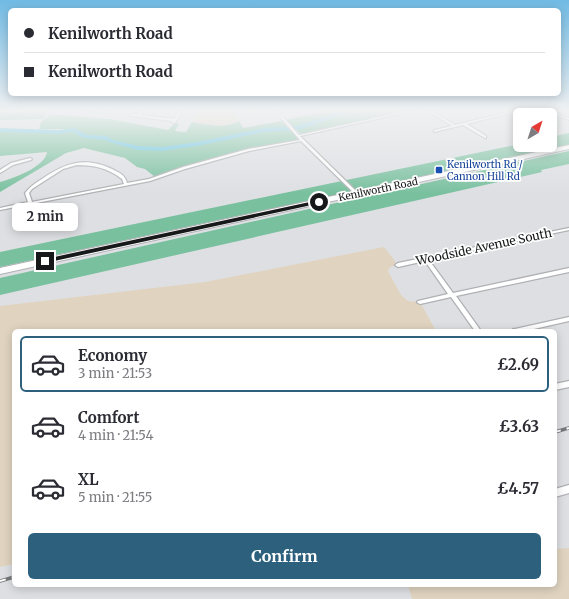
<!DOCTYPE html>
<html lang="en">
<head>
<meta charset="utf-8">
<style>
  body { margin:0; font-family:Merriweather,serif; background:#f2f2f3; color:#2b2b33; height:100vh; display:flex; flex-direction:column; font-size:15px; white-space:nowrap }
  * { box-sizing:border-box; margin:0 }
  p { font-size:13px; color:#7c7c81 }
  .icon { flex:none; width:22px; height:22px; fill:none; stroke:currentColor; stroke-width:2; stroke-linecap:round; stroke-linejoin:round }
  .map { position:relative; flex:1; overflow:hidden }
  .side { position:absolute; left:12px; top:329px; width:545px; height:258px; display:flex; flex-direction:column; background:#fff; border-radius:6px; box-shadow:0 2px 10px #0003 }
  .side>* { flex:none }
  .guide { position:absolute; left:8px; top:8px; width:553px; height:88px; border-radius:6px; box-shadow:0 2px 10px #0003; display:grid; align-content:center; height:88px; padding:0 16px; background:#fff }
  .needle { width:26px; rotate:39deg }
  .controls { position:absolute; left:513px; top:108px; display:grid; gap:8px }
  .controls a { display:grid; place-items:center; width:44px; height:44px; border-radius:6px; background:#fff; box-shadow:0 2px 10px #0003; font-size:20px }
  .end { position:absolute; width:18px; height:18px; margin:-9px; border:5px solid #171819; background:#fff; box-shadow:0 0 0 2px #fff }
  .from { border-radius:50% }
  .bubble { position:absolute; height:28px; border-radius:6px; background:#fff; box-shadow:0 2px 10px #0003; font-size:13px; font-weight:700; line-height:28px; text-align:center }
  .guide b { display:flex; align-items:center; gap:14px; height:38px; font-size:15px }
  .guide b+b { border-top:1px solid #e1e1e2 }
  .guide i { width:10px; height:10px; background:#2b2b33 }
  ul { padding:7px 0 0; list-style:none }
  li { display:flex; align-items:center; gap:12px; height:56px; margin:0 8px 6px; padding:0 8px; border:2px solid transparent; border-radius:6px }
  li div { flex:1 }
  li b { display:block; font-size:15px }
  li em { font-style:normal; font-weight:700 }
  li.selected { border-color:#2c607d }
  li>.icon { width:36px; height:36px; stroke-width:1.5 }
  .primary-button { display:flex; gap:8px; margin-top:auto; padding:8px 16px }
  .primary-button a { flex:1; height:46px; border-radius:6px; background:#2c607d; color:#fff; font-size:16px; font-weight:700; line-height:46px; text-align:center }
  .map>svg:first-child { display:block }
  .education { fill:#e0d4c0 }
  .green { fill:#78c09e }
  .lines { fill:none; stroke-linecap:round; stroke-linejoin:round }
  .river { fill:#5dc2dd; fill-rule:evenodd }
  .street-casing { stroke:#b0b1b5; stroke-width:2.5 }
  .primary-casing { stroke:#b0b1b5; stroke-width:2 }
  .highway-casing { stroke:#b0b1b5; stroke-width:2 }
  .street { fill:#fff; fill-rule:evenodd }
  .primary { fill:#fff; fill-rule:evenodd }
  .highway { fill:#fff; fill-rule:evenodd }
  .rail-casing { stroke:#77787a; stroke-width:3.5 }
  .rail { stroke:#fff; stroke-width:2; stroke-dasharray:6; stroke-linecap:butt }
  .wall { fill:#c3829e }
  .route { fill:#171819 }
  .transit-dot { fill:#1a4fb4; stroke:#fff; stroke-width:1.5 }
  .labels { text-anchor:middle; stroke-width:3.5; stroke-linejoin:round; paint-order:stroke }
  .far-transit-label { font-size:10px; fill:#164399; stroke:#fff; text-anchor:start }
  .far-street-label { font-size:10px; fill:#171819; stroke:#fff }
  .street-label { font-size:12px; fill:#171819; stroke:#fff }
</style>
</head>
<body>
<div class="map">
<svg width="569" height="599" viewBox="0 0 569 599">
  <rect width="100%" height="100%" fill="#dedfe3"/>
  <path class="education" d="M201,110H232L239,121L233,124L216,126L192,122Z
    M384,247L398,265L390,267L388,271L401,295L408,301L420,302L436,331H14V564L0,567V306L205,282Z
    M569,548V599H412L408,585H555V549Z"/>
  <path class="green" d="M0,110L17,113L22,110H49L43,119L0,120Z
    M319,110H411L301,134L286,120L320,112Z
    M51,114L110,119L168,130L175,123L179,124L175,131L186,132L192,122C208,125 224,129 239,121L243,128L282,121L299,138L297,140C248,149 201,160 155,177L145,169L137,167L125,158L84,148L66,153L0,192V182C14,178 45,167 47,152L0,156V130L58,133L73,130L85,137L97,138L94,136L85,135L74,129H39L41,122Z
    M569,133V145L0,267V252L520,144V145H550V137Z
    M569,151V164L541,170L542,172L0,295V278Z"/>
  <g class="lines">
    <path class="river" d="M344,110H350L343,115L298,130L264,132L197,146L162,151L138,150L109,142L105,140L84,138L73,132L58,134L0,132V128L58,130L74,128L87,135L106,136L113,140L138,146L162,147L197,142L264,128L297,126Z"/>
    <defs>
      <path id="street" d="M87,110H100L110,112L108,113Z
        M141,110H144L141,115L174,119L180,110H183L177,120H176L175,123H173L172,121L131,116L129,115L131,114L138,115Z
        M274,110H277L299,135L411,110H417L300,136L358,193V195H356L301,141L249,151L185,169L150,181L0,210V208L28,202L25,193C30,187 35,183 42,179C65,163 85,156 112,169C120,173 125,175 127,183L149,179L183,167L248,149L300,140ZM77,165C94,165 108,168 122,179L124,184L32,202L29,193L32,189L63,169Z
        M426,110H430L455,125L516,110H522L467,124L486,136V138H485L463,125L434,132V130L452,126Z
        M536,110C548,110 558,114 569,118V120L552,114Z
        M30,158L32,159L31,160L13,165L0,173V170L11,163Z
        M569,228V230L429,260L453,293L569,268V272L456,296L481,331H475L451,297L420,304L418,303L417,302L418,301L448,294L425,261L398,267L395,265L398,263Z
        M569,317V321L525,331H512L513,329H515Z
        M569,381V387L555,390V384Z
        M569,485V493L555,497V489Z"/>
      <path id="primary" d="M569,145V149L0,274V268Z"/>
      <path id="highway" d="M563,110H569V114Z"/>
    </defs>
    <use href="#street" class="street-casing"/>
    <use href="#primary" class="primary-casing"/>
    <use href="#highway" class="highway-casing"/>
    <use href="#street" class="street"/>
    <use href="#primary" class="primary"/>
    <use href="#highway" class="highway"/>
    <defs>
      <path id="rail" d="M555,432L569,428
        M0,581L14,577"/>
    </defs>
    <use href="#rail" class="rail-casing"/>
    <use href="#rail" class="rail"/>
  </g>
  <path class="wall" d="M520,128V133H518Z"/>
  <linearGradient id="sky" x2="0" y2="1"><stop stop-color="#70bae4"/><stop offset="0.57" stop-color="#f0f1f2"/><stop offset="1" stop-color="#f0f1f2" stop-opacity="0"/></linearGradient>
  <rect width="569" height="194" fill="url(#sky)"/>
  <path class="route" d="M319,200L321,201V203L45,263L42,261L45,259Z"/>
  <rect class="transit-dot" x="435" y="166" width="8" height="8" rx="2"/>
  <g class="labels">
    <g class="far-transit-label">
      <text x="447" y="168">Kenilworth Rd /<tspan x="447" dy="12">Cannon Hill Rd</tspan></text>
    </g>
    <g class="far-street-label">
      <text transform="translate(378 189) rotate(-12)" y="4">Kenilworth Road</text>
    </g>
    <g class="street-label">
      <text transform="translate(484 247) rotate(-12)" y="4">Woodside Avenue South</text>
    </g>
  </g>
</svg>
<div class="controls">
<a><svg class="needle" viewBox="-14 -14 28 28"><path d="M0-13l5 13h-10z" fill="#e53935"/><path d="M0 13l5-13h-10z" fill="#7c7c81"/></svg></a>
</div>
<i class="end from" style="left:319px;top:202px"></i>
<i class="end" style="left:45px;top:261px"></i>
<div class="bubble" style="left:12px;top:203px;width:66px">2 min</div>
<div class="guide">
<b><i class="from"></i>Kenilworth Road</b>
<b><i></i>Kenilworth Road</b>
</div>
<section class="side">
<ul>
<li class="selected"><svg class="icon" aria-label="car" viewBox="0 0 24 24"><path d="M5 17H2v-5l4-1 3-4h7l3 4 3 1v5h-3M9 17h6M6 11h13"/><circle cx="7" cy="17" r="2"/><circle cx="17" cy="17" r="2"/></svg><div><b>Economy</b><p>3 min · 21:53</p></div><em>£2.69</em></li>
<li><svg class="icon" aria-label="car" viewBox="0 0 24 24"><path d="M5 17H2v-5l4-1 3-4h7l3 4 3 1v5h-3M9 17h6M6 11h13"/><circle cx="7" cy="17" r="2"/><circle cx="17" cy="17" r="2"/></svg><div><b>Comfort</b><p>4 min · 21:54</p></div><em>£3.63</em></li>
<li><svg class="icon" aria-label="car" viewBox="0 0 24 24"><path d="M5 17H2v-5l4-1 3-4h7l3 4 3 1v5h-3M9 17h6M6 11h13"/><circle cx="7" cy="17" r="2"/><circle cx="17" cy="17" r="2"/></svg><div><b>XL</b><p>5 min · 21:55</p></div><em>£4.57</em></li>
</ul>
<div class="primary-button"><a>Confirm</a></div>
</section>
</div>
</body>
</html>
